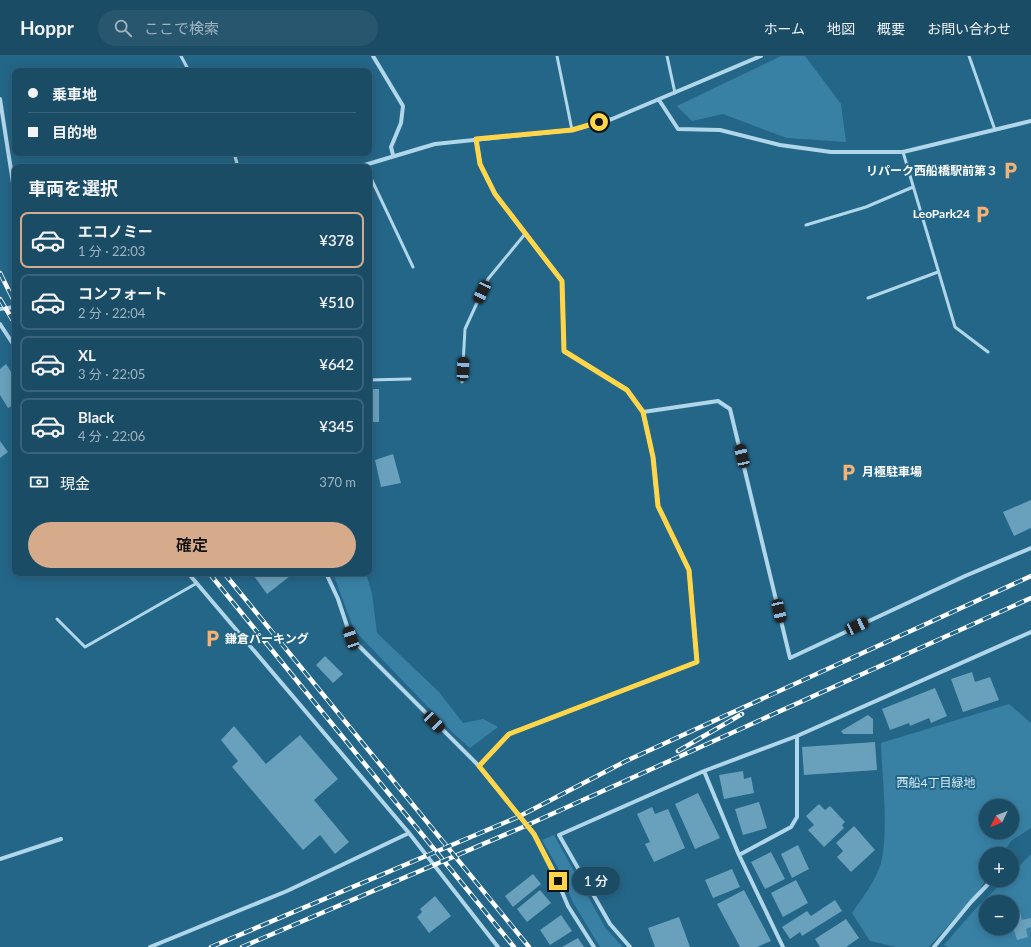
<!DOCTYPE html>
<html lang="ja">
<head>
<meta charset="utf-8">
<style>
  body { margin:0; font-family:Lato,"Noto Sans JP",sans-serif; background:#28566f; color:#f1f3f6; height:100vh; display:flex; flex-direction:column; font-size:15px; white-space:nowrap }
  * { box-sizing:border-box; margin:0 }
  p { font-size:13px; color:#a0b4bf }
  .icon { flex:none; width:22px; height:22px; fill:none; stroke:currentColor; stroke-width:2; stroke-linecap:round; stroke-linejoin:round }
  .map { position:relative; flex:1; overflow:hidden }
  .details { position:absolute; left:12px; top:108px; width:360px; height:412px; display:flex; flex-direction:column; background:#1b4c66; border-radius:8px; box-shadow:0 2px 10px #0003,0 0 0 1px #39637a }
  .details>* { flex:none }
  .guide { position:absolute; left:12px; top:12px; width:360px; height:88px; border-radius:8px; box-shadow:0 2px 10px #0003,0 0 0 1px #39637a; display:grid; align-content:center; height:88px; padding:0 16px; background:#1b4c66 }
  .needle { width:26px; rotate:227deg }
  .controls { position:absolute; left:979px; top:743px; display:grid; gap:8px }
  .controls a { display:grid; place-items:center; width:40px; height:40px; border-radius:50%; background:#1b4c66; box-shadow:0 2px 10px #0003,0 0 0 1px #39637a; font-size:20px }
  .end { position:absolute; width:18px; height:18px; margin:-9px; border:5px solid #ffd54a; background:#111; box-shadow:0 0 0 2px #111 }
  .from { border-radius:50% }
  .bubble { position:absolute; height:28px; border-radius:14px; background:#1b4c66; box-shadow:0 2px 10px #0003,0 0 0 1px #39637a; font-size:13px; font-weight:600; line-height:28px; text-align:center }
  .car { position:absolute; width:12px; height:24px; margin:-12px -6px; border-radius:5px; box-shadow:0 0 3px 1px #0007; background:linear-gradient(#222 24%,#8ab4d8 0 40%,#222 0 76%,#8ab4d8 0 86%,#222 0) }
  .guide b { display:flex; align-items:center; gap:14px; height:38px; font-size:15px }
  .guide b+b { border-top:1px solid #39637a }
  .guide i { width:10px; height:10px; background:#f1f3f6 }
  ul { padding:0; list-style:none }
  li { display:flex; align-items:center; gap:12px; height:56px; margin:0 8px 6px; padding:0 8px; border:2px solid #39637a; border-radius:8px }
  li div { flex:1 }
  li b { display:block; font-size:15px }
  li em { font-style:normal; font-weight:600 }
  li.active { border-color:#d6ab8b }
  li>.icon { width:36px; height:36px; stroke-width:1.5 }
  h2 { padding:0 16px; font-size:18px; line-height:48px }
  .pay { display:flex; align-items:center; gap:10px; height:44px; padding:0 16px; font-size:15px }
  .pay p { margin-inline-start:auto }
  .cta { display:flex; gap:8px; margin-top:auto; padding:8px 16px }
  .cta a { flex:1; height:46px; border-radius:24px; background:#d6ab8b; color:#111; font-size:16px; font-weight:600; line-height:46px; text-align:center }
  header { display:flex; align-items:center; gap:24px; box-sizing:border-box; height:56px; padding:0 20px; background:#1b4c66; border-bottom:1px solid #39637a }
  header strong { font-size:19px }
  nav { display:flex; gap:22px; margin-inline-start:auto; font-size:14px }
  .search { width:280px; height:36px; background:#28566f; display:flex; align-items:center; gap:10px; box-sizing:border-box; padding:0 14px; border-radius:22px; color:#a0b4bf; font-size:15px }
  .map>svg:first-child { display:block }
  .green { fill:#3881a5; fill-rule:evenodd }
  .building { fill:#69a0bc }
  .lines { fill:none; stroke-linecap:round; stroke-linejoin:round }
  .lane { stroke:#b0d6e9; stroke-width:3 }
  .street { stroke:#b0d6e9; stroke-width:4 }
  .rail-casing { stroke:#fff; stroke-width:4.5 }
  .rail { stroke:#246688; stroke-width:3; stroke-dasharray:9; stroke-linecap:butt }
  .route { stroke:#ffd54a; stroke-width:5 }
  .labels { text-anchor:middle; stroke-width:4; stroke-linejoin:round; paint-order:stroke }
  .poi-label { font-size:12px; font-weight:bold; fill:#fff; stroke:#246688; text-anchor:end }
  .park-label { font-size:12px; fill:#d4ecf7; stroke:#246688 }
</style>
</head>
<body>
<header>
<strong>Hoppr</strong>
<div class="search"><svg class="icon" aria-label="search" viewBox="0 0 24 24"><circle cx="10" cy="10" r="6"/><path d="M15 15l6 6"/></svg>ここで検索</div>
<nav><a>ホーム</a><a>地図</a><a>概要</a><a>お問い合わせ</a></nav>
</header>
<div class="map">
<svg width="1031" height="891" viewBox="0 0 1031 891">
  <rect width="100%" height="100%" fill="#246688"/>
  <path class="green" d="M781,0H805L841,48L846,86L787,82L723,58L692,65L677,50Z
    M333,517H366L372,538L377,577L439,636L463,667L483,663L498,671L470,692L454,678L354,574Z
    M1009,648L1031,667V772L1011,785L1003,798H986V823L979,835L929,891H896L870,885L852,857C862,842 876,825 881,807C889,774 882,721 881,687ZM986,750H1012V776H986Z
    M554,779L606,873L623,891H600L574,848L557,810L542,784Z
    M1031,798V891H948L944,889L977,851L1005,824H1012V817ZM986,846H1012V872H986Z"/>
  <path class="building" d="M6,308L15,322V348L8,352L0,339V313Z
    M369,333H379V366H369Z
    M0,385L8,396L0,402Z
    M393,398L401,427L381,431L375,404Z
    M1031,444V472L1014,480L1003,456Z
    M258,517H294L267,538L254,520Z
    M325,600L343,618L333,627L316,609Z
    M972,616L975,626L990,621L999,644L963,656L951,623Z
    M935,632L947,660L931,667L929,662L910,670L909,667L890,674L882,653Z
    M868,659L873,663V678H843L841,675Z
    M234,670L266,708L300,679L338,723L314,744L349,786L335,798L320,779L303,794L232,711L238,705L221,684Z
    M875,686L877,714L804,719L802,691Z
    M743,715L744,723L751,721L754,737L724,743L719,719Z
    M698,737L720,782L695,793L675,748Z
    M759,746L767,772L743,779L735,753Z
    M819,748L825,754L830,750L845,766L842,769L844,772L824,791L808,774L814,769L806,760Z
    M652,751L655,758L668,753L685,792L654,806L645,788L650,786L637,758Z
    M854,770L875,794L851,816L837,801L843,795L836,787Z
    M798,789L809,813L792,822L781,798Z
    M771,796L785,823L765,833L751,806Z
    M732,813L740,831L713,842L705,824Z
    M533,818L541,828L513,851L505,840Z
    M796,824L808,847L783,861L771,837Z
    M540,834L551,847L527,866L517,853Z
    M744,834L771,885L757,891H740L717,848Z
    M435,840L451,860L429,877L417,861L422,856L420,853Z
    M835,844L842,855L802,880L800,876L790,883L782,871L807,855L811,860Z
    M1020,856L1022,864L1031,862V871L1026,873L1028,881L1017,884L1012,868V858Z
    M561,859L572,875L550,889L540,874Z
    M679,861L690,891H655L648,872Z
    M846,863L859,882L846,891H820L815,883Z
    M578,882L584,891H562Z"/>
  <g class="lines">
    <path class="lane" d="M181,0L189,15
      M557,0L572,74
      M667,0L675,37
      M969,0L995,74
      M903,96L955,271L988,296
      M234,97L238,111
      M369,118L413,211
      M806,169L866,151L913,131
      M868,242L938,216
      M369,324L410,323
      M462,326L465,273L488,223L525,178
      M57,563L85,591L197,527"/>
    <path class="street" d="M373,0L403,50L401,67L391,91L393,99
      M0,43L15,140
      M659,44L678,73L720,74L780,89L831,96H903L1031,65
      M476,83L480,108L495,138L562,225L564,295L627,334L643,356L653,401L658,450L689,514L697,606L509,678L479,710
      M358,111L435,88L572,74L612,63L761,0
      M0,253L15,251
      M0,268L15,291
      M643,356L718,345L730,353L790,602L965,520L1031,492
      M188,517L409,777L498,891
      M326,517L338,543L351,582L479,710L534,778L552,812L568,850L594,891
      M704,715L739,799L783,891
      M739,799L791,771L797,761V680
      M0,803L61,783
      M150,891L287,835L409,777
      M630,891L610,868L559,779L704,715L797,680L1031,576
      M934,891L971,846L992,824"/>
    <defs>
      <path id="rail" d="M0,217L15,247
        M0,243L15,268
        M209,517L514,891
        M224,517L529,891
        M678,695L742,658
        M211,891L518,761L626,705L1031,520
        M242,891L523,771L1031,542"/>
    </defs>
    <use href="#rail" class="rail-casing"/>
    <use href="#rail" class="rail"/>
  </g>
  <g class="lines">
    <path class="route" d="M558,825L534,778L479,710L509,678L697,606L689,514L658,450L653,401L643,356L627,334L564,295L562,225L495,138L480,108L476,83L572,74L599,66"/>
  </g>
  <defs>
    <symbol id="parking-bare" viewBox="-9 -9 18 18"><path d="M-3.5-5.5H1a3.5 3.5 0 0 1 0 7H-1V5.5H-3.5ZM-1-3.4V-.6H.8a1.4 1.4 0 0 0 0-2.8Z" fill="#f4b374" stroke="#246688" stroke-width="2.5" paint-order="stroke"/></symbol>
  </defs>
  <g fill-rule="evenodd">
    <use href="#parking-bare" x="998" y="102" width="25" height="25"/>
    <use href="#parking-bare" x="970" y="146" width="25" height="25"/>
    <use href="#parking-bare" x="836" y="404" width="25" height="25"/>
    <use href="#parking-bare" x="200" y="570" width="25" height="25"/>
  </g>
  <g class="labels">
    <g class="poi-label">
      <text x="998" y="119">リパーク西船橋駅前第３</text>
      <text x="970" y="162">LeoPark24</text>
      <text x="862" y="420" text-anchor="start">月極駐車場</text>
      <text x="225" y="587" text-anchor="start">鎌倉パーキング</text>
    </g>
    <g class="park-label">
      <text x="936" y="731">西船4丁目緑地</text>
    </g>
  </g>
</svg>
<div class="controls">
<a><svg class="needle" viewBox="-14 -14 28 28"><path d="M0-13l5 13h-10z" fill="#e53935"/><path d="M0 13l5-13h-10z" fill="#a0b4bf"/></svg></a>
<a>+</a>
<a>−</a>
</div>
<i class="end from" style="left:599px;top:66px"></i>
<i class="end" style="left:558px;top:825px"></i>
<div class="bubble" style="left:572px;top:811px;width:48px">1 分</div>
<i class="car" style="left:482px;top:236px;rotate:205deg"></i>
<i class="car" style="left:463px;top:313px;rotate:3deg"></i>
<i class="car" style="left:742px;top:400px;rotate:347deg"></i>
<i class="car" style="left:779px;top:555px;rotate:167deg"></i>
<i class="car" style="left:857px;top:570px;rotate:65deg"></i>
<i class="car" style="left:351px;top:582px;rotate:342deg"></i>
<i class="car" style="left:434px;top:666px;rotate:135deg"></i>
<div class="guide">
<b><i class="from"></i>乗車地</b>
<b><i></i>目的地</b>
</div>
<section class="details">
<h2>車両を選択</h2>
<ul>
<li class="active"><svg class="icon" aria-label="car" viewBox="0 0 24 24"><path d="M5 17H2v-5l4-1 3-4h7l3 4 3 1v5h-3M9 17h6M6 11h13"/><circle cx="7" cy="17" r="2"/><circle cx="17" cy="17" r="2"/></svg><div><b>エコノミー</b><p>1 分 · 22:03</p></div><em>¥378</em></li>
<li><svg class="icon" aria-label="car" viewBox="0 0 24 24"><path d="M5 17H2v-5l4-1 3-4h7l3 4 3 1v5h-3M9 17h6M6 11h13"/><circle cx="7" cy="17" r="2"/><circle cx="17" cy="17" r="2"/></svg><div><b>コンフォート</b><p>2 分 · 22:04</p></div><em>¥510</em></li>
<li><svg class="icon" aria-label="car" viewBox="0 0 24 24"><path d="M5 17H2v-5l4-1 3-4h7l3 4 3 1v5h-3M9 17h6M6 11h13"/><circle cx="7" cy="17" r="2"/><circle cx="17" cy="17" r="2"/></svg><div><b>XL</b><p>3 分 · 22:05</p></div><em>¥642</em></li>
<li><svg class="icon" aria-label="car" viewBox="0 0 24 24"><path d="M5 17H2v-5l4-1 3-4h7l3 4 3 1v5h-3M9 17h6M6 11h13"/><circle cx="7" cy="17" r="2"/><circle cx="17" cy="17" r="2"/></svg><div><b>Black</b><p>4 分 · 22:06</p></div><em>¥345</em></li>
</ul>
<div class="pay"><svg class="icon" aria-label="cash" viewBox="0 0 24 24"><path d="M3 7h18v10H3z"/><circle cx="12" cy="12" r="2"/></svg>現金<p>370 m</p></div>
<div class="cta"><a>確定</a></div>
</section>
</div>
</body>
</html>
